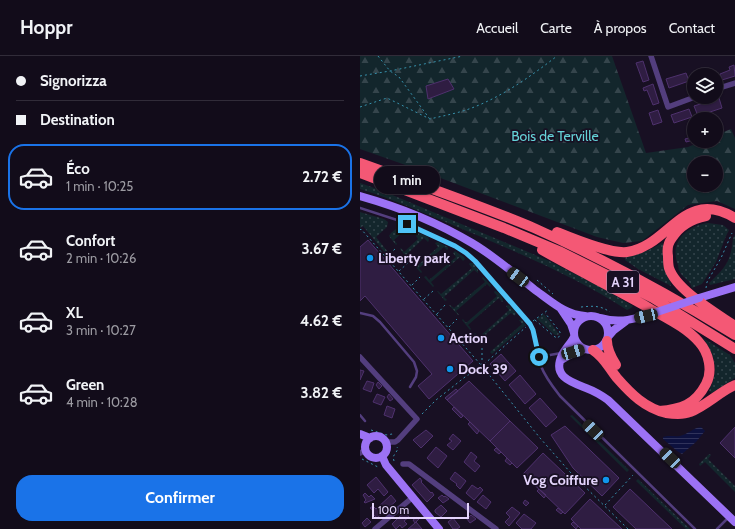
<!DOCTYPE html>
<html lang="fr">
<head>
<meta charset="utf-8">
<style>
  body { margin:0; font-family:Cabin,sans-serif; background:#1f1a27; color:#f1f3f6; height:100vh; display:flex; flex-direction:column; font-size:15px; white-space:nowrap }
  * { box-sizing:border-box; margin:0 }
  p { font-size:13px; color:#9c9ba2 }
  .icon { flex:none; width:22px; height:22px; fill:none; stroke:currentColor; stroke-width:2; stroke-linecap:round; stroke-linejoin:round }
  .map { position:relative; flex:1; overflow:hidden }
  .details { display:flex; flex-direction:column; background:#120c1a; width:360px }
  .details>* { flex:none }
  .guide { display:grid; align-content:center; height:88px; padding:0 16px; background:#120c1a }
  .fabs { position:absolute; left:327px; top:12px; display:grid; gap:8px }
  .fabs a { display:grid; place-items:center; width:36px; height:36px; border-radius:50%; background:#120c1a; box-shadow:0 1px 3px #0004,0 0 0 1px #312c39; font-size:20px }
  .scale { position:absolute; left:12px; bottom:10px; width:97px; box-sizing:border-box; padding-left:4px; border:2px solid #e4d4fc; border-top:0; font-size:11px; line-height:14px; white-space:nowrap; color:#e4d4fc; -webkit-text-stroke:3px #181023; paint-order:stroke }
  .end { position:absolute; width:18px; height:18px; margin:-9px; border:5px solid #4fc3f7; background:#111; box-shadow:0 0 0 2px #111 }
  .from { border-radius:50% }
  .bubble { position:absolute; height:28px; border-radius:14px; background:#120c1a; box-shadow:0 1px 3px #0004,0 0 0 1px #312c39; font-size:13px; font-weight:700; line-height:28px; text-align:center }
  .car { position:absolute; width:12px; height:24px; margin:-12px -6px; border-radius:5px; box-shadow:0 0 3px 1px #0007; background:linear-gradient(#222 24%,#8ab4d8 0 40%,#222 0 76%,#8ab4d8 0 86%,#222 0) }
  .guide b { display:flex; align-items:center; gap:14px; height:38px; font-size:15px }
  .guide b+b { border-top:1px solid #312c39 }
  .guide i { width:10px; height:10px; background:#f1f3f6 }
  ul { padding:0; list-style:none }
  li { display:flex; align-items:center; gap:12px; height:66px; margin:0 8px 6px; padding:0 8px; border:2px solid transparent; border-radius:16px }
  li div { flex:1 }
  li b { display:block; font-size:15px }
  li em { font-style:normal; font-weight:700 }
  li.current { border-color:#1a73e8 }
  li>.icon { width:36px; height:36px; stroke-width:1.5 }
  .cta { display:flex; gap:8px; margin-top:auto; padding:8px 16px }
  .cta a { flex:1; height:46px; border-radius:16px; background:#1a73e8; color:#fff; font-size:16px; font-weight:700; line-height:46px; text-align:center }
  header { display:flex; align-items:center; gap:24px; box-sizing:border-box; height:56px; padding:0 20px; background:#120c1a; border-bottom:1px solid #312c39 }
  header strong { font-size:19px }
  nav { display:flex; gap:22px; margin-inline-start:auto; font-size:14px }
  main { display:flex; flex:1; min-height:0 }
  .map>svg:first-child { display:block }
  .grass { fill:url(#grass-dots) }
  .forest { fill:url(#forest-firs); fill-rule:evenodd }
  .water { fill:url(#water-rules) }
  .building { fill:#2f1d42; stroke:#4e316d }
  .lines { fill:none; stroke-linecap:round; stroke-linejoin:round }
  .path { stroke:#3792ad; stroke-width:1; stroke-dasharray:2 3; stroke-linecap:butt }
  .lane { stroke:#533e7e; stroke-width:2.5 }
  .street { stroke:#533e7e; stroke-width:5.5 }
  .secondary { stroke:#9c72f5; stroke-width:8 }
  .highway { stroke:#f45875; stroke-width:10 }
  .secondary-bridge { stroke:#9c72f5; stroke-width:8 }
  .route { stroke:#4fc3f7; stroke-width:5 }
  .poi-dot { fill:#1096ec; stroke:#181023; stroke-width:1.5 }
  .labels { text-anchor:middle; stroke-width:3.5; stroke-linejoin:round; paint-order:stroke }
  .shield { fill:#181023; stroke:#a799bb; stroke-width:1 }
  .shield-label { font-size:13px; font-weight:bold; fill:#e4d4fc }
  .park-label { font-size:14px; fill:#65d2d7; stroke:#181023 }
  .poi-label { font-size:14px; font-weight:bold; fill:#e4d4fc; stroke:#181023; text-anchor:start }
</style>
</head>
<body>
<header>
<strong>Hoppr</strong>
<nav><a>Accueil</a><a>Carte</a><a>À propos</a><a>Contact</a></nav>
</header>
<main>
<section class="details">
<div class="guide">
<b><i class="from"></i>Signorizza</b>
<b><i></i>Destination</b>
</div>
<ul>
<li class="current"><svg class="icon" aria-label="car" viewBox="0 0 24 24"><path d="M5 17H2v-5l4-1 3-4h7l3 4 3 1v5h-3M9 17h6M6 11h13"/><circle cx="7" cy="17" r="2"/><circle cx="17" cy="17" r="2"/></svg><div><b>Éco</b><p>1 min · 10:25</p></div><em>2.72 €</em></li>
<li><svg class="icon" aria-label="car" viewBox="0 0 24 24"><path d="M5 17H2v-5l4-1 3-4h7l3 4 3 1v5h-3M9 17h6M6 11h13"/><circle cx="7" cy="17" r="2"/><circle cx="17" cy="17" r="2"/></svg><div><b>Confort</b><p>2 min · 10:26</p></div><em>3.67 €</em></li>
<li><svg class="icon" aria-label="car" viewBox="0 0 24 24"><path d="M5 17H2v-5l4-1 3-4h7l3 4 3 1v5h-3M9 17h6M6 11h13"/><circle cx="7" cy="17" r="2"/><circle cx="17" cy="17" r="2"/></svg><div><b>XL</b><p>3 min · 10:27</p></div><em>4.62 €</em></li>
<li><svg class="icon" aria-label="car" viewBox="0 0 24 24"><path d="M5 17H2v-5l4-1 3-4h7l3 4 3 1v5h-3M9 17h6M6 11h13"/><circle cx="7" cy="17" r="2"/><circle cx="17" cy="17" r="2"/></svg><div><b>Green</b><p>4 min · 10:28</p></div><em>3.82 €</em></li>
</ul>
<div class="cta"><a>Confirmer</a></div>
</section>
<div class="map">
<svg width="375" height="473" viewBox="0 0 375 473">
  <defs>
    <pattern id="grass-dots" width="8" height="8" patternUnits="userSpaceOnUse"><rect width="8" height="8" fill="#13262c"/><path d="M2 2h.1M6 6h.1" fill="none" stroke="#35454c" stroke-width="1.8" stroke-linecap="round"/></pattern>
    <pattern id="forest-firs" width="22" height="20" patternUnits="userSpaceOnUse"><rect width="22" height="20" fill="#13262c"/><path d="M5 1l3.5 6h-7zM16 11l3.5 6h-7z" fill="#35454c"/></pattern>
    <pattern id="water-rules" width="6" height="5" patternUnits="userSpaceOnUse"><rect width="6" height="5" fill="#0d113e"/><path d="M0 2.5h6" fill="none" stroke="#30335b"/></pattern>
  </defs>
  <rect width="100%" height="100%" fill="#181023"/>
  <path class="grass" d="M0,127L23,135L187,204L237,229L273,250L271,252L267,254C221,224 170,202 119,180C80,164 41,146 0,133Z
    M0,156L24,163L28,166L27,171L16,181L28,196L26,198L3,170L0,172Z
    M348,167L363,169L369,174L366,180L356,206L342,228L332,232C329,223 326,224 321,218C319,215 318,211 318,209C309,186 326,170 348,167Z
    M41,169L49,173L50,176L48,178L45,174L34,184L37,188L36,189L29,180L31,177Z
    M59,177L68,181L69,184L68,186L64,182L47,198L49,202L48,203L40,193L41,192L44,196L58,183L56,180Z
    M375,179V223L350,229L349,227C366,211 371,205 373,182Z
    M78,186L88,191V193L87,194L84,191L59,212L62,216L61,217L52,207L53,206L57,210L78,191L75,187Z
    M302,187L303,188C303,197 303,206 306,215C307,220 311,224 311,230L278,213L265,204L266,201L289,194Z
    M95,195L104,201L105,203L103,205L100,201L71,226L74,230L73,231L64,221L66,220L69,224L96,201L93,197Z
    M110,207H113L118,214V217L114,214L84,241L87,244L85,245L77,235H78L81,238L112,212L109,208Z
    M123,221L131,229L130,231L127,228L96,255L99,259H98L89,249H90L94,252L125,226L122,222Z
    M135,235C139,236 143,241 143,245L142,246L139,242L108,269L111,273L110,274L102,264L103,263L106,267L137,240L134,236Z
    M149,249L156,257L155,260L151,257L126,278L129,282L126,285H120L114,278L115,277L119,281L149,254L146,250Z
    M184,258L199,278L198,279H195L177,263Z
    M159,264H162L166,269L132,298L130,296L162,268Z
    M343,282L370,299L375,307V322L352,337L349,335C359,313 356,301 343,282Z
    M212,359L269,414L267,416L210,360Z
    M349,398L351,399L348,403L375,430V436L345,406L340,410L339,408Z
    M278,423L330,473H326L276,425Z"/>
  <path class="forest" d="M0,0H252L286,97L328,91L342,85H356V79L371,73L375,82V153L357,145L328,149L282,185L263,187L237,181L54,112L0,93ZM334,107H356V129H334Z"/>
  <path class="water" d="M341,371L345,375L336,386L322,398L317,395L303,383V381C309,379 314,381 320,380C328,378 333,372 341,371Z"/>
  <path class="building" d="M283,5L289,24L283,26L276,7Z
    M374,9L375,20L362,24L360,18L370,14L369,11Z
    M353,14L355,19H348L347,16Z
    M356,16L360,25L357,26L356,19H355L354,17Z
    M326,17L329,25L309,32L306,23Z
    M88,23L94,33L68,43L66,30Z
    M293,28L299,47L293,49L287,34L284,35L283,32Z
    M359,42L362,52L338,60L334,50Z
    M329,53L332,61L314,67L311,59Z
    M298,54L302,66L293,69L289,57Z
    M329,82L330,85L326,86L325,83Z
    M8,184L113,305L69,343L58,330L72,318L5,240L0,245V191Z
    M141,298L156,315L145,325L130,308Z
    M0,314L4,315L0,324Z
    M160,319L176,338L165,348L149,329Z
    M7,325L14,327L11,336L3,333Z
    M109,325L150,365L130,385L87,344Z
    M18,326L22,330L19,333L16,329Z
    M96,333L98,335L87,344L85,342Z
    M17,338L25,341L21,349L13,346Z
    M29,338L33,343L30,345L27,341Z
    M180,342L197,361L186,371L169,352Z
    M27,350L35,353L32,362L24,359Z
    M94,351L103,360L101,362L92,353Z
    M150,365L178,392L157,412L130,385Z
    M110,366L119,375L117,378L108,368Z
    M205,370L259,422L242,440L213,412L191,379Z
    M375,371V402L360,387Z
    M66,374L73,380L61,392L53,384Z
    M93,378L101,385L93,394L87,389L92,385L89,383Z
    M76,391L87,400L78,412L67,402Z
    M136,392L141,396L139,398L134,394Z
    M111,396L117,401L114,405L120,410L115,416L104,406Z
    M183,397L225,437L205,458L163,418Z
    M147,402L152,407L150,409L145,405Z
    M95,416L106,425L100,433L96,429L97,428L90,423Z
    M16,421L28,436L24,440L18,433L14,437L7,429Z
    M60,422L62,425L61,426L71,437L72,436L74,439L67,446L52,429Z
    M112,429L118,433L120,431L123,434L114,444L106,437Z
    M179,433L186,439L184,442L177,435Z
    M270,433L312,473H276L253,451Z
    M5,437L9,441L11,439L15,443L5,447L4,446L6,444L3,439Z
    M31,439L36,445L17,462L12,457L14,455L10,452L13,450L16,453Z
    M82,439L84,441L85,440L89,443L83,447L78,442Z
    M123,439L131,446L126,453L117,446Z
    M230,443L262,473H221L211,463Z
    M165,444L169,447L166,450L163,447Z
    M81,449L87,455L81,461L75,456V454Z
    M152,451L160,457L149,470L145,466L150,461L146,457Z
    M198,452L203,456L201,458L196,454Z
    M46,457L49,461L44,465L47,468L42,472L40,469L36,473L32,468L40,460Z
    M164,458L176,467L171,473H162L156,467Z
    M111,459L116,463L110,467L107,463Z
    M57,461L59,463L55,467L53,464Z
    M7,462L11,466L5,471L2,467Z
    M93,462L100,471L97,473H93L88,466Z
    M56,466L62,473H48L55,467Z
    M213,466L218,470L216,473L211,468Z"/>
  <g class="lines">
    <path class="path" d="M18,0L30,15L39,21L69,62
      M0,20L30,15L103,0
      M0,51L27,42L70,63C82,60 94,58 106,54C139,43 170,21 197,0
      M0,174L1,173L121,309
      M26,201L35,193
      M39,215L48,207
      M177,224L193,238
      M52,229L60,221
      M346,232L347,226L361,202L372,177
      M64,243L73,235
      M221,251C232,250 240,249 250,256
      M77,258L85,249
      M175,264L195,281L198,282L200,279V276L185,257
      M173,265L188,254
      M89,271L97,263
      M101,286L110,278
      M122,292V310L180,382L210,416L268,473
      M62,358L76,344L105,321L122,310L166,271
      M11,374L27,379L32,378L33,380
      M2,403L18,411
      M34,405L33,401L38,393L37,391
      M245,449L273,419"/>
    <path class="lane" d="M0,152L37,164L100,193L115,205L170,268C177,281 176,296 181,310C185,321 193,331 200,340L335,473
      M0,257L13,260L20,266L54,306L57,315L56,321L50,331
      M179,301L201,297
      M0,359L5,365
      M357,473L368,462"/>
    <path class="street" d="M291,0L308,51L335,41
      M356,33L375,27
      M0,301L57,363L38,384L35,386H25
      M0,397L6,394
      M43,408H49L136,473
      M15,473L53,441"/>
    <path class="secondary" d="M0,140C39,151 77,166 112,187C134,200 155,218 175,234C191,245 205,259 225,260
      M339,242L375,231
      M201,253L211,268L214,277
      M214 277a17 17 0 1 1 34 0a17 17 0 1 1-34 0Z
      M241,262C257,267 270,264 285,260
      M214,281C211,287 205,293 202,299C192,320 210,326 226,332C234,335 241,339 248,344L375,466
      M248,281L254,274L266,265
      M201,304L213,297L225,293
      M0,378L10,382
      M5 391a11 11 0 1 1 22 0a11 11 0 1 1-22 0Z
      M22,400L26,409L79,473"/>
    <path class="highway" d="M0,107C58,128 117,148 174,172C244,203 310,239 375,279
      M0,117L144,172L199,195L293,242L375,293
      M346,160C331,163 320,169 312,182C308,187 307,194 308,200C308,203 308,208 309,212C316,234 356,257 375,270
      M197,176C214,183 250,198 267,196C310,190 323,131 375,162
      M182,194C217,214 254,232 289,252C306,262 326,271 339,286C349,297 353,315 346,328C335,349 321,353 299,355
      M247,285C247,294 251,301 256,309
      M233,294C245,302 248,311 257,322C271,338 285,352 306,357C313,358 323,359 330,356C346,350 359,336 375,329"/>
    <path class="secondary-bridge" d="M285,260L339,242"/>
  </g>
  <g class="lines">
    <path class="route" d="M47,168L95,190L106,197L115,205L170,268L173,274L179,301"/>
  </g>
  <g class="poi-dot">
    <circle cx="10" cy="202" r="4"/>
    <circle cx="81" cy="282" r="4"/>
    <circle cx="90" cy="313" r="4"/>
    <circle cx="246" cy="424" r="4"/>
  </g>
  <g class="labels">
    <rect class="shield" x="247" y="215" width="32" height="22" rx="3"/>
    <g class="shield-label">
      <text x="263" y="231">A 31</text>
    </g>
    <g class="park-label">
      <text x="195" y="85">Bois de Terville</text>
    </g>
    <g class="poi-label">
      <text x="18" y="207">Liberty park</text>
      <text x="89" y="287">Action</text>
      <text x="98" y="318">Dock 39</text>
      <text x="238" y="429" text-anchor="end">Vog Coiffure</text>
    </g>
  </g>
</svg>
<div class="fabs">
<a><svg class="icon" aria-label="layers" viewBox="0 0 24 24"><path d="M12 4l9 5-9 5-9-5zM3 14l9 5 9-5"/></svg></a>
<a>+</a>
<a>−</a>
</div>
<div class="scale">100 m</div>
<i class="end from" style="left:179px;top:301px"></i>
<i class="end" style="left:47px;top:168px"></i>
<div class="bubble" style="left:14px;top:110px;width:66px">1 min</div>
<i class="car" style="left:158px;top:221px;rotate:307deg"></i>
<i class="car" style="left:286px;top:260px;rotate:257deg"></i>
<i class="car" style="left:213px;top:296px;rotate:74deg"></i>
<i class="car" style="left:233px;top:374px;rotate:314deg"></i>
<i class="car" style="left:310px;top:402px;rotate:314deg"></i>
</div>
</main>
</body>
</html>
